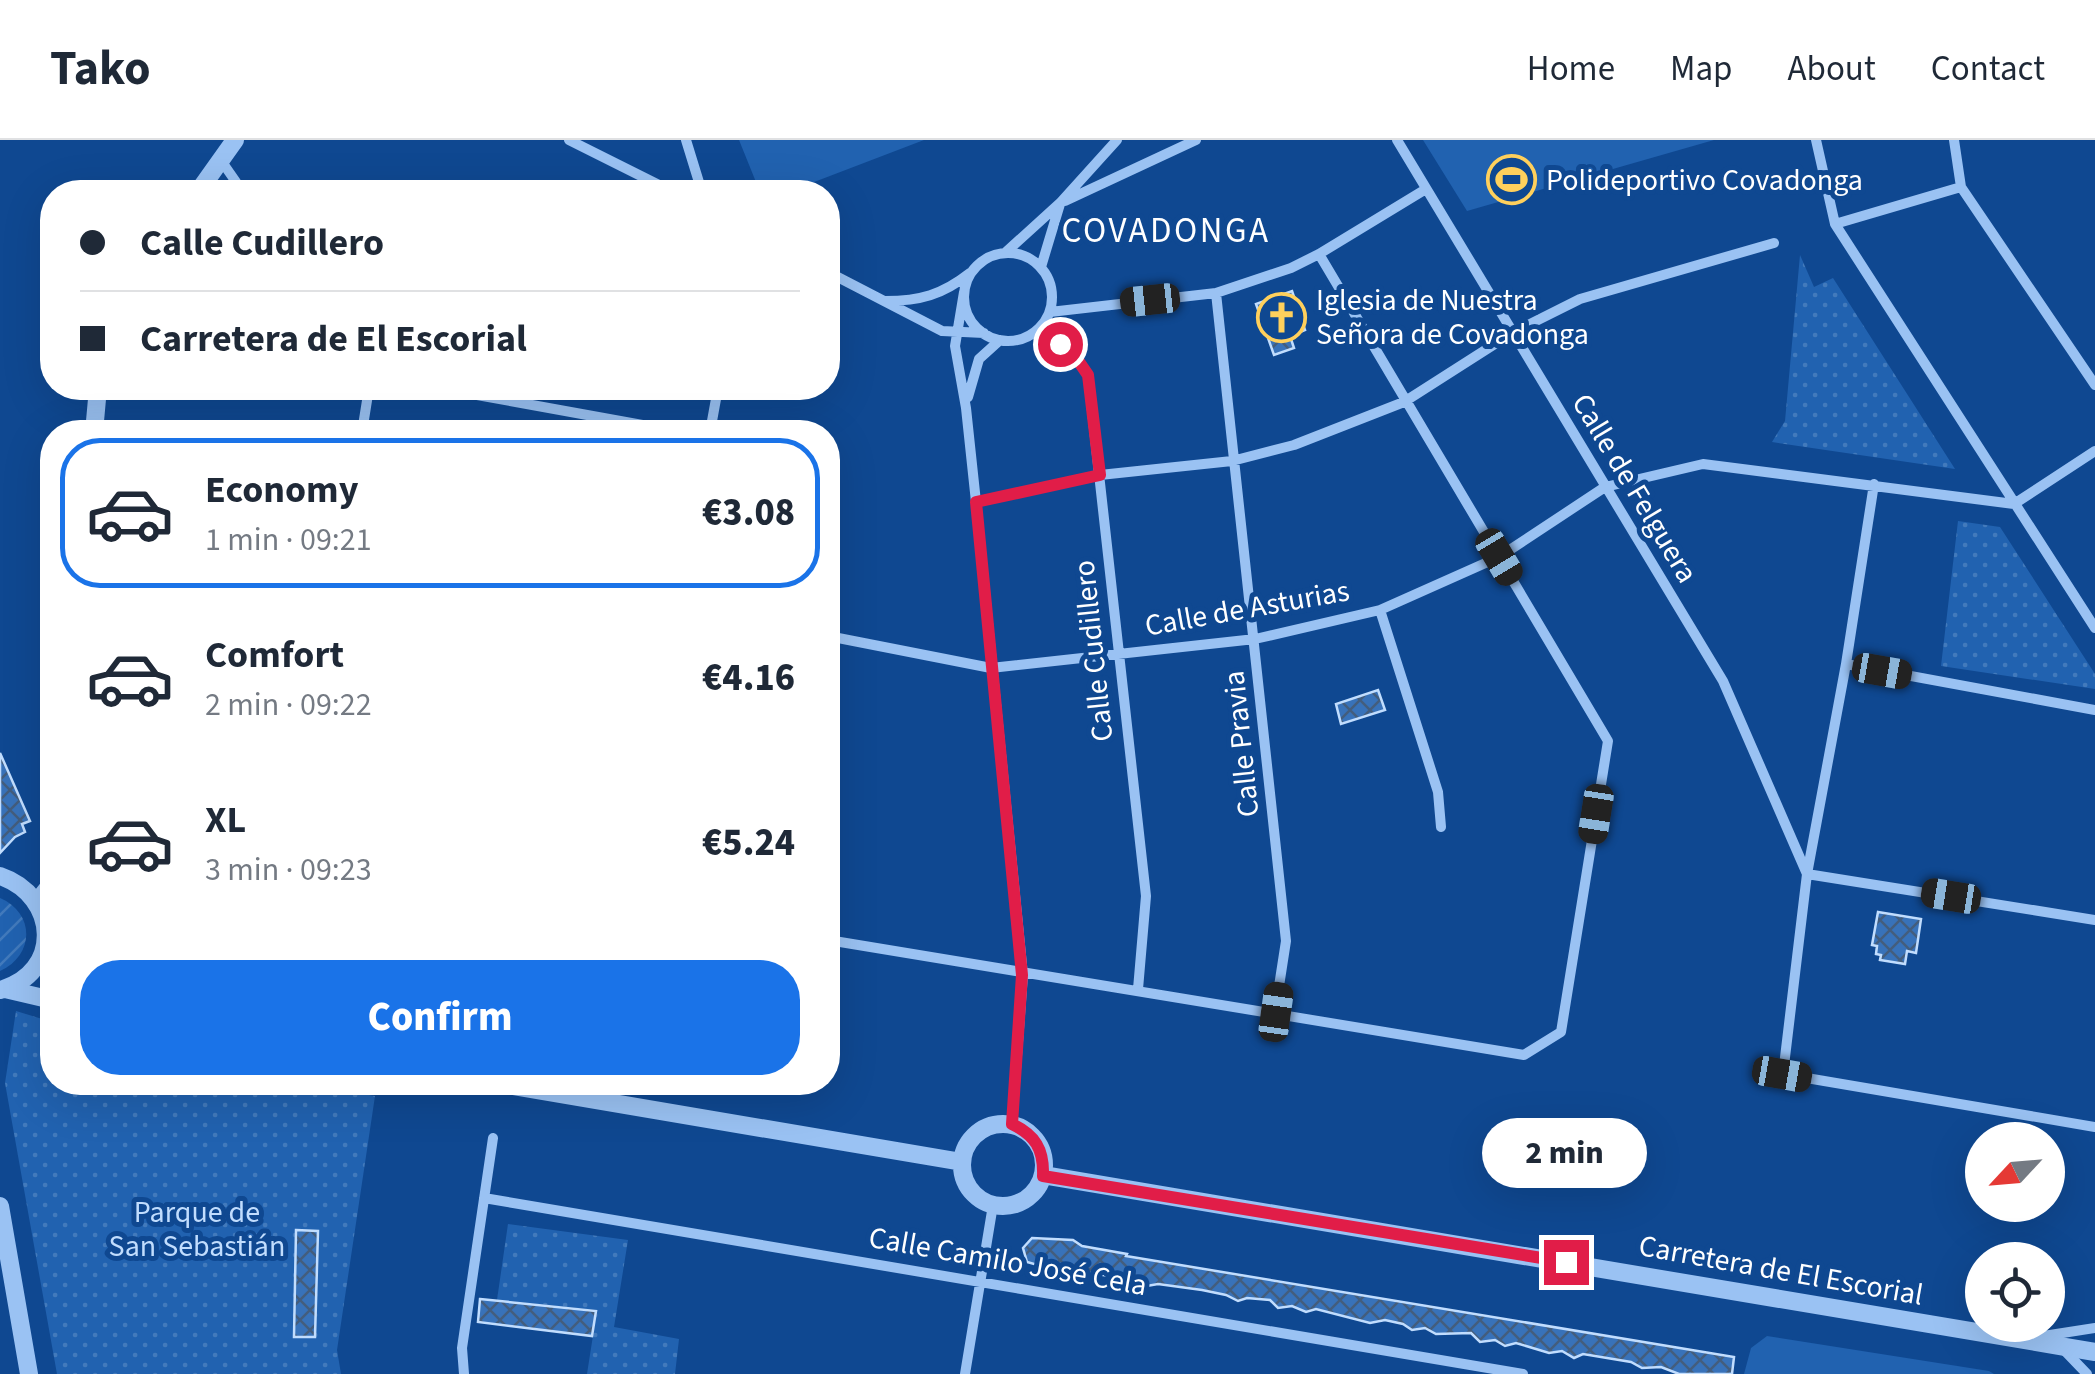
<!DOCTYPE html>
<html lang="en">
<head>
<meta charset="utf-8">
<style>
  body { margin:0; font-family:"Source Sans 3",sans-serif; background:#f6f6f7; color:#1f2937; height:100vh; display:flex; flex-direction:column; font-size:38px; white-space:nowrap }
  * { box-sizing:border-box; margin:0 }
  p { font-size:32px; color:#747a83 }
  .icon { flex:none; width:55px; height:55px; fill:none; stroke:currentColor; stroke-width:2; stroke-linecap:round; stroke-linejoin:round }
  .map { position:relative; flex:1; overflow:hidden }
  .panel { position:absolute; left:40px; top:280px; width:800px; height:675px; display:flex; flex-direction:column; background:#fff; border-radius:40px; box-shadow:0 10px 40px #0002 }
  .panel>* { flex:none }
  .banner { position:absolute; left:40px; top:40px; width:800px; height:220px; border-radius:40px; box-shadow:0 10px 40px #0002; display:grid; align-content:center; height:220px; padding:0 40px; background:#fff }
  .needle { width:65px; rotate:244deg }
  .controls { position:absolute; left:1965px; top:982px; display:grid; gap:20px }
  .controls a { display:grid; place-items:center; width:100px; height:100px; border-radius:50%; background:#fff; box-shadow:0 10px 40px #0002; font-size:50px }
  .end { position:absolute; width:45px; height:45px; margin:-22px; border:12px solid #e11d48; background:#fff; box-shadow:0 0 0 5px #fff }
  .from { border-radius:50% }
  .bubble { position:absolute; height:70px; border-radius:35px; background:#fff; box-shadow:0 10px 40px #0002; font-size:32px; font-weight:800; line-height:70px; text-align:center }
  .car { position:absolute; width:30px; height:60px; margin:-30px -15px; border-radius:12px; box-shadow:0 0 8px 2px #0007; background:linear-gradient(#222 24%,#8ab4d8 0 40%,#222 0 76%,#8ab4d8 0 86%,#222 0) }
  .banner b { display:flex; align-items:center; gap:35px; height:95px; font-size:38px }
  .banner b+b { border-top:2px solid #e0e1e3 }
  .banner i { width:25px; height:25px; background:#1f2937 }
  ul { padding:18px 0 0; list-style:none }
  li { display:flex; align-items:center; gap:30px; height:150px; margin:0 20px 15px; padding:0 20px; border:5px solid transparent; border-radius:40px }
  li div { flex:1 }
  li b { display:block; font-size:38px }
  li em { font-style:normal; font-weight:800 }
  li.active { border-color:#1a73e8 }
  li>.icon { width:90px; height:90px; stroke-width:1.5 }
  .button { display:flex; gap:20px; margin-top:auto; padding:20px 40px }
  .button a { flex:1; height:115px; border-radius:40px; background:#1a73e8; color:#fff; font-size:40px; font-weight:800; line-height:115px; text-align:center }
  header { display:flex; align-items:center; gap:60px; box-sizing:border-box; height:140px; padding:0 50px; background:#fff; border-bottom:2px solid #e0e1e3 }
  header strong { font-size:48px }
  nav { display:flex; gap:55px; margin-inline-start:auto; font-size:35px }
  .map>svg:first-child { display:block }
  .park { fill:url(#park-dots) }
  .garden { fill:url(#garden-furrows) }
  .pitch { fill:#2162b0 }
  .building { fill:url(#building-cross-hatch); stroke:#c1ddfe; stroke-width:2.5 }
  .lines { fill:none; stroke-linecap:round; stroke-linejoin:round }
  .minor { stroke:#9ac2f3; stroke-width:10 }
  .tertiary { stroke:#9ac2f3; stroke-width:18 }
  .route { stroke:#e11d48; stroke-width:12 }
  .labels { text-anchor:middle; stroke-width:10; stroke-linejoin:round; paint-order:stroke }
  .poi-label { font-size:30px; fill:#fff; stroke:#0f4891; text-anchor:start }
  .street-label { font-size:30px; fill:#fff; stroke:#0f4891 }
  .park-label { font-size:30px; fill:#c1ddfe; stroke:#0f4891 }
  .quarter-label { font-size:35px; letter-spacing:2.5px; fill:#fff; stroke:#0f4891 }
</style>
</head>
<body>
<header>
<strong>Tako</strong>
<nav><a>Home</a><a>Map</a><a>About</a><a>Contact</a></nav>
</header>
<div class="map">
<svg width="2095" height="1234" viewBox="0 0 2095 1234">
  <defs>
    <pattern id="park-dots" width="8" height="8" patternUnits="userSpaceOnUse" patternTransform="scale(2.5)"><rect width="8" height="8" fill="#2162b0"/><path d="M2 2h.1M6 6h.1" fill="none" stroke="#427abc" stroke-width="1.8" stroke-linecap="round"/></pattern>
    <pattern id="garden-furrows" width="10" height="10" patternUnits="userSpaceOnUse" patternTransform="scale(2.5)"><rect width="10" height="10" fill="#2162b0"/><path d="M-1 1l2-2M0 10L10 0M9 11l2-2" fill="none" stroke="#427abc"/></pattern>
    <pattern id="building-cross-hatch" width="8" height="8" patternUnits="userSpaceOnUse" patternTransform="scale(2.5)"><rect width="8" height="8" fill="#3872b9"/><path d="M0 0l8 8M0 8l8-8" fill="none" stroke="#435d7d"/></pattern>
  </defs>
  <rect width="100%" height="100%" fill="#0f4891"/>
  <path class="park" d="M1800,115L1814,147L1833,138L1955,329L1772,302L1785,281Z
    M1958,381L2000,387L2095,534V549L1941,526Z
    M16,871L52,882V942L294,943L375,956L337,1210L341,1234H57L5,943Z
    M508,1084L628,1100L614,1187L679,1199L675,1234H587L597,1170L497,1160Z"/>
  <path class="garden" d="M0,758C35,773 35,815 0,831Z"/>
  <path class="pitch" d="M739,0H924L788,52H760Z
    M1423,0H1714L1467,71Z
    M1767,1196L1989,1231L1994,1234H1744L1751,1208Z"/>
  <path class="building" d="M1292,151L1305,190L1290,196L1294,208L1274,215L1256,164Z
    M1378,550L1385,570L1341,584L1336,564Z
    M0,613L30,681L22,684L25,692L15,697L0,713Z
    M1878,772L1921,779L1916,813L1907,811L1905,824L1880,820L1881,815L1876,814L1877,806L1872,805Z
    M296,1090L318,1091L315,1197H294Z
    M1032,1098L1073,1100L1082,1106L1127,1114L1126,1116L1734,1217L1732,1234H1679L1661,1227L1642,1228L1631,1222L1583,1214L1574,1218L1562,1211L1549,1213L1516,1203L1505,1206L1495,1200L1480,1202L1471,1193L1436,1194L1425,1188L1412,1190L1403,1184L1385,1180L1370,1183L1316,1169L1306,1172L1292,1166L1278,1168L1270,1160L1247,1158L1238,1161L1226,1155L1202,1150L1158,1144L1147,1146L1133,1140L1079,1131L1066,1133L1027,1122L1023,1108Z
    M480,1159L596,1171L592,1196L478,1182Z"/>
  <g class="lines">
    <path class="minor" d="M569,0L673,52
      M686,0L702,52
      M1397,0L1723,541L1807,734L2095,780
      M1816,0L1835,84L2095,488
      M1954,0L1961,47L2095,245
      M220,19L243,52
      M1065,61L1196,0
      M1835,84L1961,47
      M1006,112L1060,63L1117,0
      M964 157a44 44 0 1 1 88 0a44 44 0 1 1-88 0Z
      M1041,127L1060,64
      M828,132L942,191L984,193
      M964,152L955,206L966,268L976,362L1023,835L1012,984
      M1216,153L1286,801L1275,872
      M885,161C920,161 942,155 970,133
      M1050,172L1216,153L1291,128L1319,114L1426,49
      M1040,187L1075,216L1088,235L1146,756L1138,849
      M438,248L681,292
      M968,257L979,219L1000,200
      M362,292L369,248
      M710,292L718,248
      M1874,344L1846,524L1807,734L1783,934L2095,987
      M976,362L1100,335L1232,321L1294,305L1404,262L1512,193L1580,159L1774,103
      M1380,470L1438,652L1441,687
      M828,496L991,528L1255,499L1380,470L1499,417L1605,347L1703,324L2014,364L2095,311
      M1846,524L2095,570
      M828,800L1524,915L1561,892L1608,601L1319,114
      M484,1058L1523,1234
      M2037,1197L2095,1188
      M2064,1210L2087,1234
      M464,1234L462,1208L493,998
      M965,1234L993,1065"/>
    <path class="tertiary" d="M198,52L235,0
      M94,292L98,248
      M0,736C59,756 63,833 0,850
      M37,762L52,743
      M5,849L52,860
      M489,942L962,1022
      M962 1025a41 41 0 1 1 82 0a41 41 0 1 1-82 0Z
      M1043,1035L2095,1212
      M0,1066L29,1234"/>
  </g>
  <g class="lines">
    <path class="route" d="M1060,204L1075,216L1088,235L1100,335L976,362L1022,835L1012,984C1035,995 1044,1009 1043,1036L1566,1122"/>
  </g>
  <defs>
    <symbol id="stadium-ring" viewBox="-11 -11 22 22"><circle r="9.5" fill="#0f4891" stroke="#ffd05c" stroke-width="1.5"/><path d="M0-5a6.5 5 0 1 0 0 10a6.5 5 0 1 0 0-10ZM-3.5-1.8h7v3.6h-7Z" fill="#ffd05c"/></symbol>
    <symbol id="church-ring" viewBox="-11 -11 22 22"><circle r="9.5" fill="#0f4891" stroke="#ffd05c" stroke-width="1.5"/><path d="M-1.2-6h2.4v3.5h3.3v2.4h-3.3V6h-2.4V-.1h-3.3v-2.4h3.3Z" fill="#ffd05c"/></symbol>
  </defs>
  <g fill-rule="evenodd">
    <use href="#stadium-ring" x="1484" y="12" width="55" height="55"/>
    <use href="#church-ring" x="1254" y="150" width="55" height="55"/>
  </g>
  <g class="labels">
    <g class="poi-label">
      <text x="1546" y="50">Polideportivo Covadonga</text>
      <text x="1316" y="170">Iglesia de Nuestra<tspan x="1316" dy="34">Señora de Covadonga</tspan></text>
    </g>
    <g class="street-label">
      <text transform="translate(1635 348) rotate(59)" y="10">Calle de Felguera</text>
      <text transform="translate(1247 468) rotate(-10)" y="10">Calle de Asturias</text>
      <text transform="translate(1093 511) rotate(-96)" y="10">Calle Cudillero</text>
      <text transform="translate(1241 604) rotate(-96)" y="10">Calle Pravia</text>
      <text transform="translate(1008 1121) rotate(10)" y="10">Calle Camilo José Cela</text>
      <text transform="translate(1781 1130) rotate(10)" y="10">Carretera de El Escorial</text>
    </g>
    <g class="park-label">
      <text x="197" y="1082">Parque de<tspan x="197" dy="34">San Sebastián</tspan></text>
    </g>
    <g class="quarter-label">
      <text x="1166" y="102">COVADONGA</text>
    </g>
  </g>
</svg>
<div class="controls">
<a><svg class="needle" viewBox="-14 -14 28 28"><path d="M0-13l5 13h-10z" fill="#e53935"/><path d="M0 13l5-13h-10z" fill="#747a83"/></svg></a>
<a><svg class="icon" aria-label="locate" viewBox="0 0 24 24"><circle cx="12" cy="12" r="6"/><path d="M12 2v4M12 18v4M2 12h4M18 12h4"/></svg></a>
</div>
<i class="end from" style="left:1060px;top:204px"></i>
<i class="end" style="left:1566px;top:1122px"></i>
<div class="bubble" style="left:1482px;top:978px;width:165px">2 min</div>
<i class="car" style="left:1150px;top:160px;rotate:264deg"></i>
<i class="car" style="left:1499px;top:417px;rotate:149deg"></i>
<i class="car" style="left:1882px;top:531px;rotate:100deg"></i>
<i class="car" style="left:1596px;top:674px;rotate:189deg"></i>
<i class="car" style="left:1951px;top:756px;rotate:279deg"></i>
<i class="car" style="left:1276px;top:872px;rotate:8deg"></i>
<i class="car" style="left:1782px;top:934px;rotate:100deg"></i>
<div class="banner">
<b><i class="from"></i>Calle Cudillero</b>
<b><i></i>Carretera de El Escorial</b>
</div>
<section class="panel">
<ul>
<li class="active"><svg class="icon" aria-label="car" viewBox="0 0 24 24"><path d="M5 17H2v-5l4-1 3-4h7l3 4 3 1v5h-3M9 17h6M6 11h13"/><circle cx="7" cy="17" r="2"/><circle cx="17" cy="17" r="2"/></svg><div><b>Economy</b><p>1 min · 09:21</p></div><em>€3.08</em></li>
<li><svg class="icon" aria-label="car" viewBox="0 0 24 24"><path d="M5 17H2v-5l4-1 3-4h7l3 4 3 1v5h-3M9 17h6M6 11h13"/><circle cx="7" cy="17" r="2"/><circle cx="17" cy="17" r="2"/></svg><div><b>Comfort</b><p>2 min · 09:22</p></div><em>€4.16</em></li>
<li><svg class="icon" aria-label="car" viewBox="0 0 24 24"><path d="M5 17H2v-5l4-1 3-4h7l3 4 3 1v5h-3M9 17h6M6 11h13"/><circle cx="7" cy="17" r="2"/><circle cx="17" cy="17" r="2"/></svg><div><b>XL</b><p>3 min · 09:23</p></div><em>€5.24</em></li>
</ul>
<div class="button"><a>Confirm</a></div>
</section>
</div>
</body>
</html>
